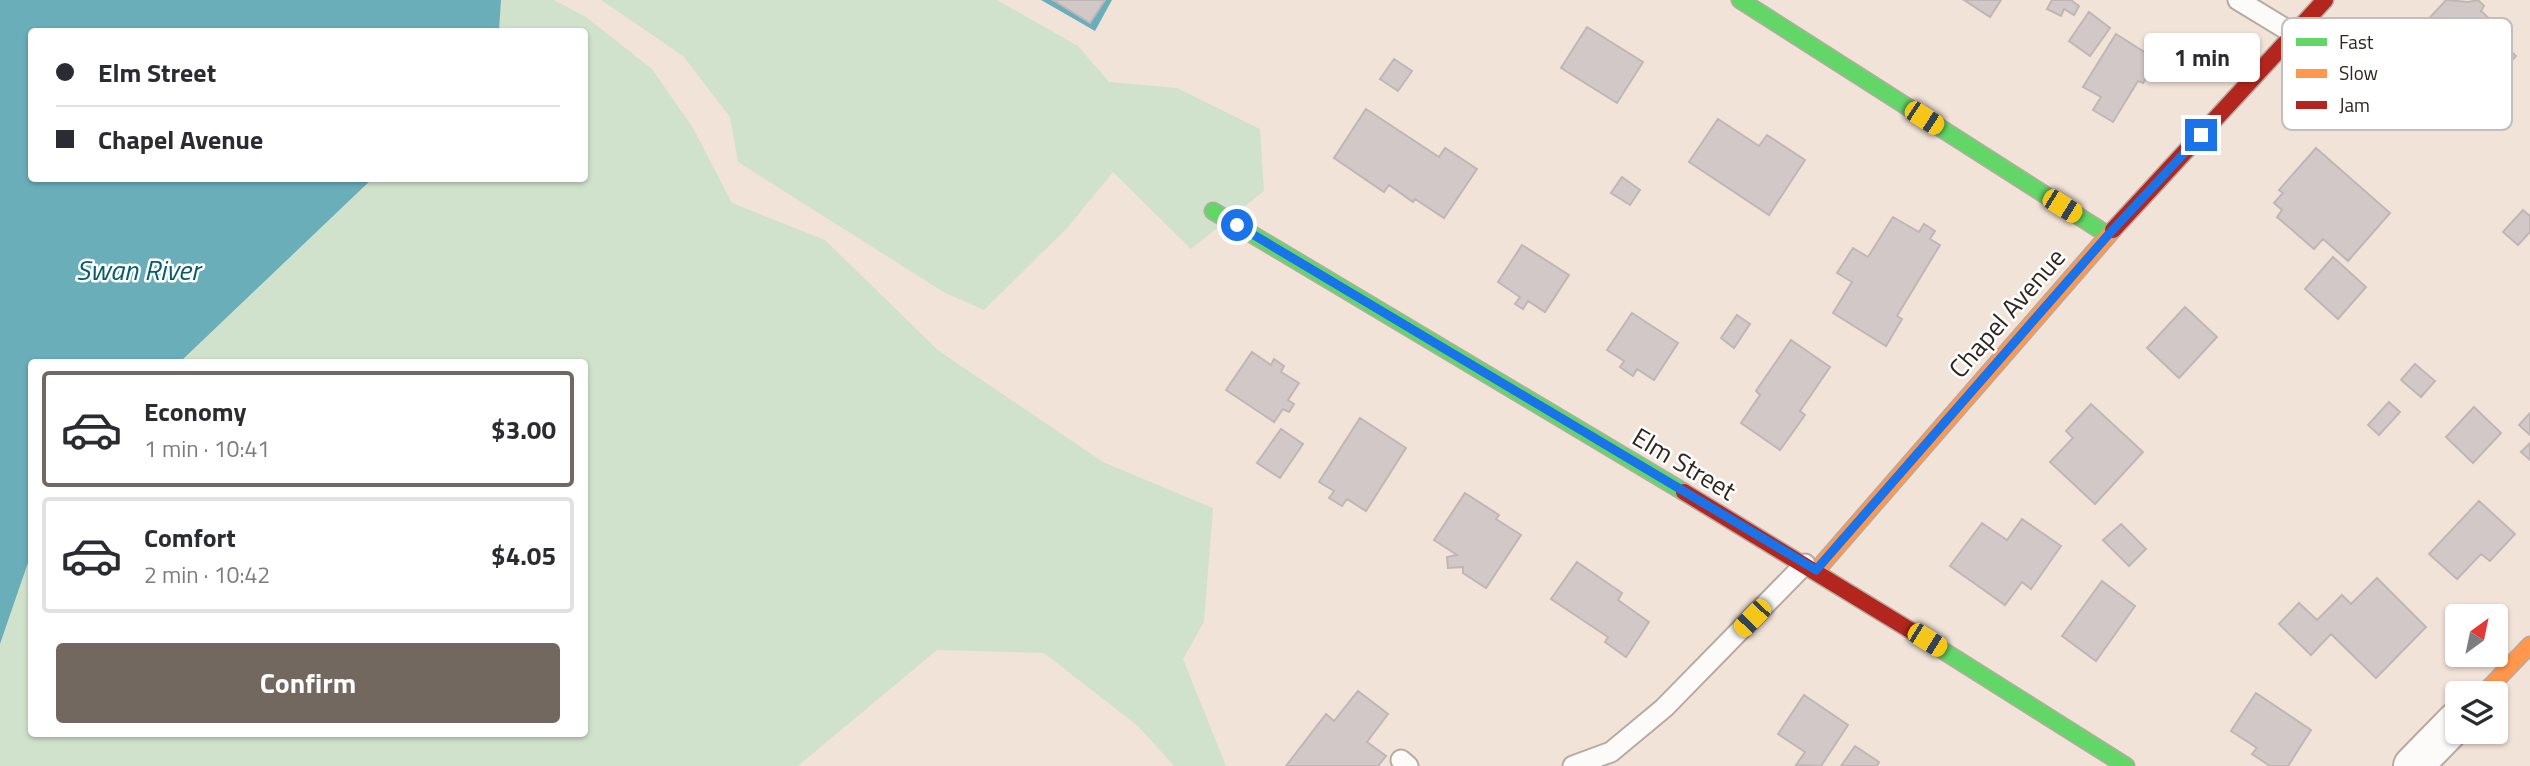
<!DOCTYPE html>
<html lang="en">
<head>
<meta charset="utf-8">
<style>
  body { margin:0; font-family:"Titillium Web",sans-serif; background:#f7f7f7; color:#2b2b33; height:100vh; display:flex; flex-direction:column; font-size:26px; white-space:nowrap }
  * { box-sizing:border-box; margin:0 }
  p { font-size:23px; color:#7c7c81 }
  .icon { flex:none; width:38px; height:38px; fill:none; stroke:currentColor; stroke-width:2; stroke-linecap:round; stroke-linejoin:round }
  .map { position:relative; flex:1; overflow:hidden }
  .details { position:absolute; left:28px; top:359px; width:560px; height:378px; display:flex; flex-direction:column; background:#fff; border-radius:7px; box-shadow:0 2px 5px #0004 }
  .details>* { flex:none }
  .top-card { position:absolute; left:28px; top:28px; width:560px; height:154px; border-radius:7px; box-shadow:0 2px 5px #0004; display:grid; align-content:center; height:154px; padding:0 28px; background:#fff }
  .needle { width:46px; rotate:33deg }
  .tools { position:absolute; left:2445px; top:604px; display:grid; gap:14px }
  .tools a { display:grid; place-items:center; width:63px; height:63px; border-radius:7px; background:#fff; box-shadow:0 2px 5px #0004; font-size:35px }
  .end { position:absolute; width:32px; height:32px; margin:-16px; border:9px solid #1a73e8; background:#fff; box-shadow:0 0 0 4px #fff }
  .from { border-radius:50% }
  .bubble { position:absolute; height:49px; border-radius:7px; background:#fff; box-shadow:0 2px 5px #0004; font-size:23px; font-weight:700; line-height:49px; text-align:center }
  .car { position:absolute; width:21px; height:42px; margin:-21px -10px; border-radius:9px; box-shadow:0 0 5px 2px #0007; background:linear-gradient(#f5c518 24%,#345 0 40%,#f5c518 0 76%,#345 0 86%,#f5c518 0) }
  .top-card b { display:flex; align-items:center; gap:24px; height:66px; font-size:26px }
  .top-card b+b { border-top:2px solid #e1e1e2 }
  .top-card i { width:18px; height:18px; background:#2b2b33 }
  ul { padding:12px 0 0; list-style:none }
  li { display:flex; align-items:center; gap:21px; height:116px; margin:0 14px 10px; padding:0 14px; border:4px solid #e1e1e2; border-radius:7px }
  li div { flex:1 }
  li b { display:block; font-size:26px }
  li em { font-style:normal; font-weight:700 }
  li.selected { border-color:#73685f }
  li>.icon { width:63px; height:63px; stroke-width:1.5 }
  .action { display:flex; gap:14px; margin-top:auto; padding:14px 28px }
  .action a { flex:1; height:80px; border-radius:7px; background:#73685f; color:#fff; font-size:28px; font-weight:700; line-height:80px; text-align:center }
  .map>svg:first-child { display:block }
  .green { fill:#d0e2cc }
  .water { fill:#6aaeba }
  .building { fill:#d3c8c8; stroke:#c1b6b6; stroke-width:2 }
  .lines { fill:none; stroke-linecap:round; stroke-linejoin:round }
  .lane-casing { stroke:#b6aaa2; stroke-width:23 }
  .street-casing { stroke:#b6aaa2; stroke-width:42 }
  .fast-casing { stroke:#b6aaa2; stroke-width:19 }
  .slow-casing { stroke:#b6aaa2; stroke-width:19 }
  .jam-casing { stroke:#b6aaa2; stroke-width:19 }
  .lane { stroke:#fdfbf9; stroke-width:19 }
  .street { stroke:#fdfbf9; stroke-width:38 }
  .fast { stroke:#63d668; stroke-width:16 }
  .slow { stroke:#ff974d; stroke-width:16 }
  .jam { stroke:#b3261e; stroke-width:16 }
  .route { stroke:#1a73e8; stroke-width:9 }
  .labels { text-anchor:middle; stroke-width:5; stroke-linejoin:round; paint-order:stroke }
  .street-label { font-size:26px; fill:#2f251e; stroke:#fff }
  .water-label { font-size:28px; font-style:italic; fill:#055d6d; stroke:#fff }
  .key { fill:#fff; stroke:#c1bebc; stroke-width:2 }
  .key-label { font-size:19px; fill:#2f251e }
</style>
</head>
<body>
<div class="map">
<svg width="2530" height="766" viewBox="0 0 2530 766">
  <rect width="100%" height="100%" fill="#f2e3d8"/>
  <path class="green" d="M501,0H554L586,17L652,69L693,128L732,203L825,240L939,351L1103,462L1213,508L1204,622L1183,659L1226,766H1174L1139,727L1044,653L937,650L798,766H0V644L31,554L32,733H584V362H180L372,179L584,178V32L499,31Z
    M601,0H997L1078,46L1109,82L1177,88L1260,129L1264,191L1191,249L1113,172L1068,227L984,310L945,293L738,162L730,117L683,56Z"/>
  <path class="water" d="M0,0H501L499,31L32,32V178L372,179L180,362H32L31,554L0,644Z
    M1041,0H1112L1095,31Z"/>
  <path class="building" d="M1053,0H1105L1090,23Z
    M1964,0H2001L1990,17Z
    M2052,0H2071L2079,6L2074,15L2064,9L2061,16L2047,9Z
    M2446,0L2468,2L2478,0L2484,6L2481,11L2495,24L2489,30L2516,56L2489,85L2424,24Z
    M2089,12L2110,28L2090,56L2069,41Z
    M1587,27L1643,62L1617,103L1561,68Z
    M2116,34L2157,60L2143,83L2138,81L2113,122L2093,110L2101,97L2083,87Z
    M1394,59L1412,71L1398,91L1380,79Z
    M1366,109L1439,157L1445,148L1477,169L1444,218L1415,199L1413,202L1389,185L1384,192L1334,158Z
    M1718,119L1759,146L1767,135L1805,160L1769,215L1689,162Z
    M2316,148L2390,213L2348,261L2323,239L2314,249L2277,217L2282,210L2274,203L2283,193L2279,190Z
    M1622,177L1640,190L1630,205L1611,193Z
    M2523,210L2530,216V232L2518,245L2503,232Z
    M1893,217L1919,232L1924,224L1935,231L1930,239L1940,245L1897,316L1902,319L1886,346L1833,313L1852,282L1837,273L1853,248L1868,257Z
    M1522,245L1569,275L1545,312L1528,301L1523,309L1515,304L1520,297L1498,282Z
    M2333,257L2366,287L2338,319L2305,289Z
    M2185,307L2217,337L2179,378L2147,348Z
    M1632,313L1678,343L1654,380L1637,369L1633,376L1620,367L1624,361L1607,350Z
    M1737,315L1750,324L1734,348L1721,338Z
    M1791,340L1830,367L1800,411L1805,415L1780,450L1741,423L1760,395L1756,391Z
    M1252,352L1271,365L1274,359L1284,366L1281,372L1299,383L1288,400L1294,404L1289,412L1283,409L1274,422L1226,390Z
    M2415,364L2435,381L2421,397L2401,380Z
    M2389,402L2400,412L2379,435L2368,425Z
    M2091,404L2143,452L2095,504L2050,462L2073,438L2066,431Z
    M2474,407L2501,433L2473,463L2446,437Z
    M2530,413V435L2519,425Z
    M1360,418L1406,448L1366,511L1347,499L1342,506L1329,498L1334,491L1319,482Z
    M1281,429L1303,444L1280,478L1257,463Z
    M2530,443V460L2521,452Z
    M1465,493L1499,515L1496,519L1521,535L1486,588L1463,573V567L1448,568L1447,557L1457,555L1434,540Z
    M2479,501L2515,534L2490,561L2481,554L2457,579L2429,554Z
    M2022,519L2061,546L2031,589L2022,582L2005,605L1950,566L1982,523L2007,540Z
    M2121,524L2146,549L2129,566L2103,540Z
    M1577,562L1622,593L1618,600L1649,622L1626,657L1605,642L1608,637L1551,599Z
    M2377,578L2426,627L2376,678L2331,634L2311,655L2279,624L2299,603L2317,620L2342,595L2351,604Z
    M2102,581L2135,606L2096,661L2062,636Z
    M1358,691L1388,714L1367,742L1386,756L1378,766H1286L1326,714L1334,721Z
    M2256,693L2311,730L2288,766H2270L2252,754L2257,748L2231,731Z
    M1804,695L1848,725L1821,766L1796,765L1805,752L1778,734Z
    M1855,746L1879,762L1877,766H1841Z"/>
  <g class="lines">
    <defs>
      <path id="lane" d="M2238,0L2294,34
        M1401,760L1408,766
        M1573,766L1611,752L1664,708L1805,564"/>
      <path id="street" d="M2413,766L2457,721"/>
      <path id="fast" d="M1740,0L2108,235
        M1213,211L1684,492
        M1923,638L2126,766"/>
      <path id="slow" d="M1816,571L2113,230
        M2484,693L2530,645"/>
      <path id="jam" d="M2113,230L2325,0
        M1684,492L1923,638"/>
    </defs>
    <use href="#lane" class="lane-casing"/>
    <use href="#street" class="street-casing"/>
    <use href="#fast" class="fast-casing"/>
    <use href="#slow" class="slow-casing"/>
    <use href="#jam" class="jam-casing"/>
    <use href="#lane" class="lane"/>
    <use href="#street" class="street"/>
    <use href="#fast" class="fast"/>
    <use href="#slow" class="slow"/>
    <use href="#jam" class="jam"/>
  </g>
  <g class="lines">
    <path class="route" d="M1237,225L1816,570L2108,235L2201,135"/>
  </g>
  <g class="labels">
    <g class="street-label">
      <text transform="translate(2007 313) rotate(-49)" y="9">Chapel Avenue</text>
      <text transform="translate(1684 464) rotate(31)" y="9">Elm Street</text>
    </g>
    <g class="water-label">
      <text x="138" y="280">Swan River</text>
    </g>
  </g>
  <rect x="2282" y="18" width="230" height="112" rx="10" class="key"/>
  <rect x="2296" y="38" width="31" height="8" fill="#63d668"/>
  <rect x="2296" y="69" width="31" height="9" fill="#ff974d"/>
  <rect x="2296" y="101" width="31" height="8" fill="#b3261e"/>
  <g class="key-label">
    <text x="2339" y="49">Fast</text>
    <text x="2339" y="80">Slow</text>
    <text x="2339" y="112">Jam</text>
  </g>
</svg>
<div class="tools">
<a><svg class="needle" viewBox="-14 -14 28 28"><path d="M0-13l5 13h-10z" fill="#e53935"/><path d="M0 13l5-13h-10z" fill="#7c7c81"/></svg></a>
<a><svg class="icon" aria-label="layers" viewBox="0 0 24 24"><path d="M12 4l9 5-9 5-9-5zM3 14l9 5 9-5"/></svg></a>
</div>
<i class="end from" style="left:1237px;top:225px"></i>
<i class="end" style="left:2201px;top:135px"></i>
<div class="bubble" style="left:2144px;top:33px;width:116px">1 min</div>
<i class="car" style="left:1924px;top:118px;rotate:123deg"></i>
<i class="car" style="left:2062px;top:206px;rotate:122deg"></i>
<i class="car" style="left:1752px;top:618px;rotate:224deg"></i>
<i class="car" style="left:1927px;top:640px;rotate:122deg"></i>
<div class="top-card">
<b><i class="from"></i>Elm Street</b>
<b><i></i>Chapel Avenue</b>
</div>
<section class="details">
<ul>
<li class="selected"><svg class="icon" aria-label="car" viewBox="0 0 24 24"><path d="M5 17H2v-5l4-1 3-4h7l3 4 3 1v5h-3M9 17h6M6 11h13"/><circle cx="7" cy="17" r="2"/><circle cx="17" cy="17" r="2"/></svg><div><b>Economy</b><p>1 min · 10:41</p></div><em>$3.00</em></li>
<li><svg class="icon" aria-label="car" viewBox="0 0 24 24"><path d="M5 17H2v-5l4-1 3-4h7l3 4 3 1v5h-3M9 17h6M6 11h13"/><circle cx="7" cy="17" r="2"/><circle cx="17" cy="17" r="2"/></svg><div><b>Comfort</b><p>2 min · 10:42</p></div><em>$4.05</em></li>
</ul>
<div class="action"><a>Confirm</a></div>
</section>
</div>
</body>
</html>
